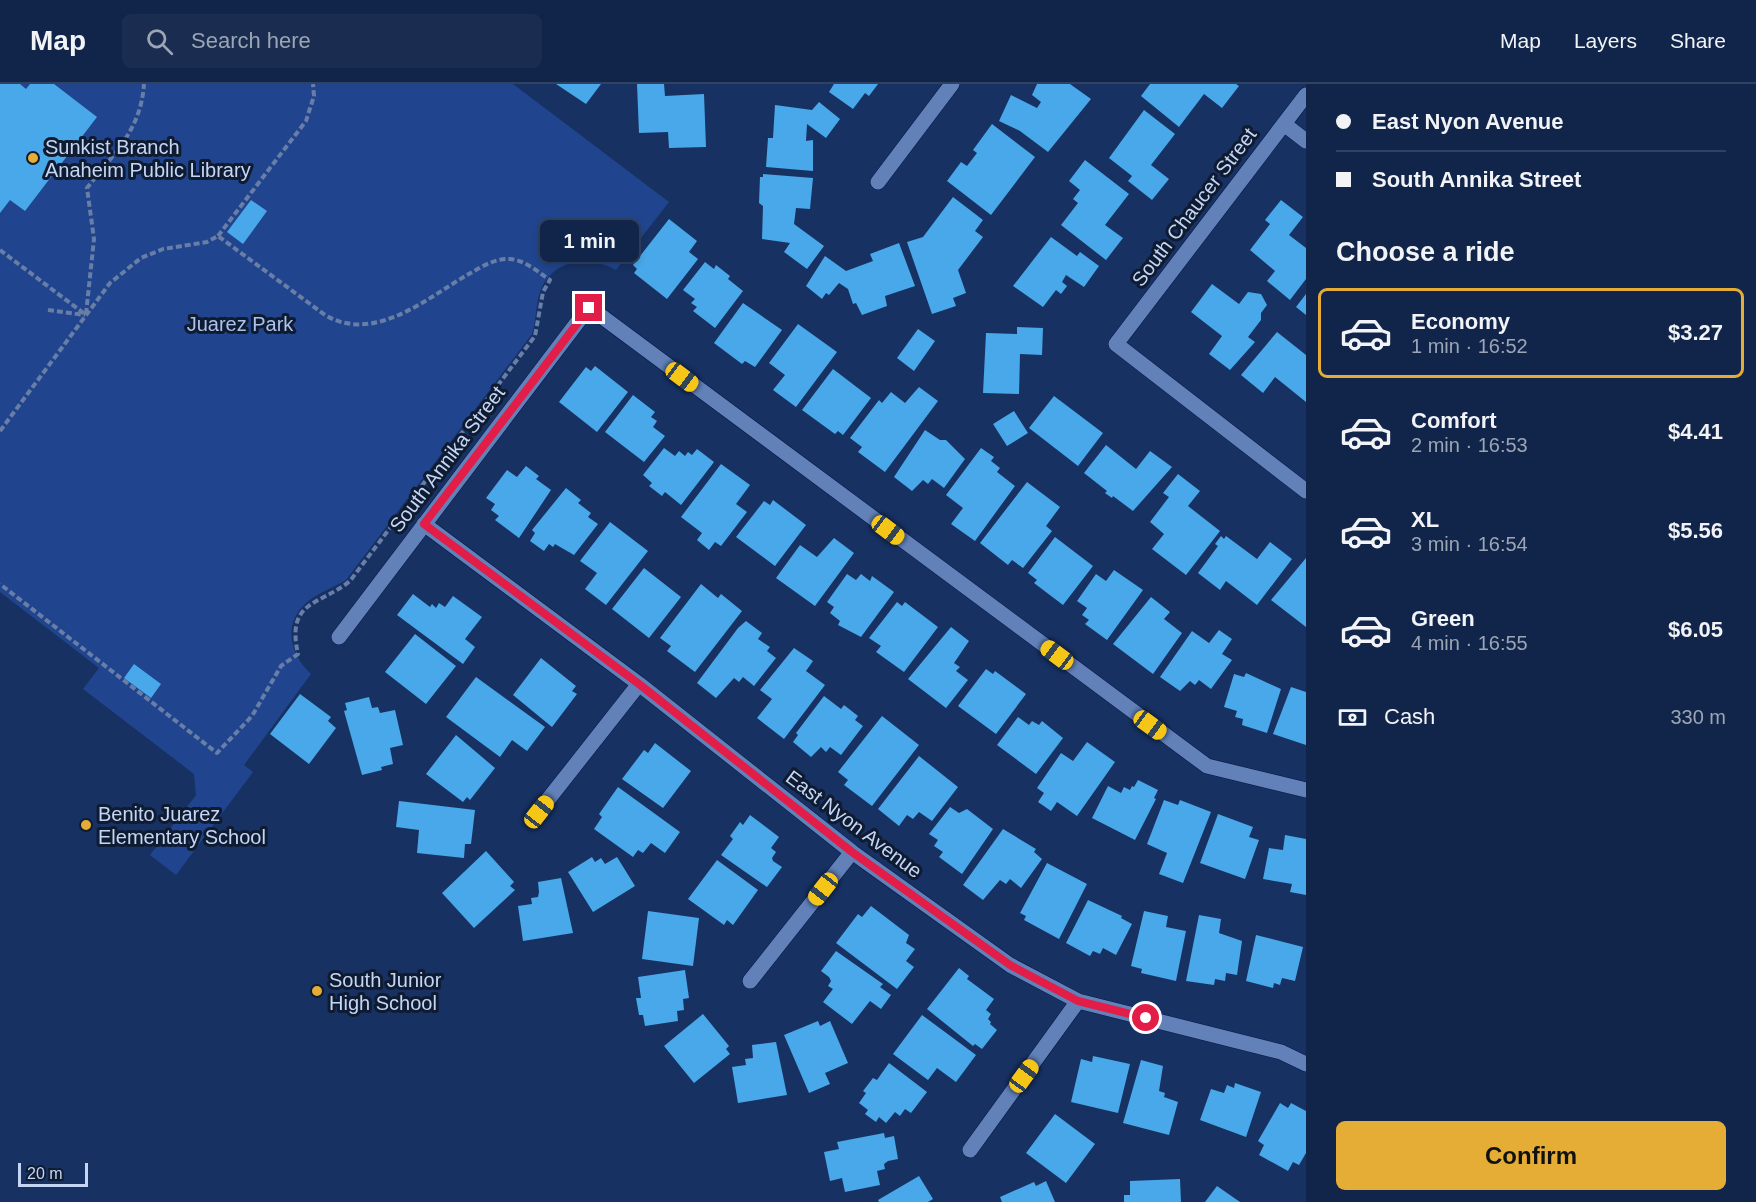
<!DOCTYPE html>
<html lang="en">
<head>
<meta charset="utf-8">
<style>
  body { margin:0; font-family:Arial,sans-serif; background:#1a2d51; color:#f1f3f6; height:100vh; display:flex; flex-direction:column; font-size:22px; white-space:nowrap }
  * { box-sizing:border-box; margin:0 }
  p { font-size:20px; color:#9ca5b5 }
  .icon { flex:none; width:33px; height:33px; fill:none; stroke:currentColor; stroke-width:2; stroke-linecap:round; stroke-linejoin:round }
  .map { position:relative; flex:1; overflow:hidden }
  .details { display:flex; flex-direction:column; background:#11254a; width:450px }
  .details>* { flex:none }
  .guide { display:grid; align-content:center; height:132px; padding:0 30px; background:#11254a }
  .scale { position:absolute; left:18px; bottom:15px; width:70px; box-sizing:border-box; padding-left:6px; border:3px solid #c5d6f5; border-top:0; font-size:16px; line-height:21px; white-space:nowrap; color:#c5d6f5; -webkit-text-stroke:4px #0f1b31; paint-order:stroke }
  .end { position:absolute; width:27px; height:27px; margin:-14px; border:8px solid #e11d48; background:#fff; box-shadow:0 0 0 3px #fff }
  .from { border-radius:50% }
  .bubble { position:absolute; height:42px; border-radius:9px; background:#11254a; box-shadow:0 3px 9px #0003,0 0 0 2px #304262; font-size:20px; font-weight:700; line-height:42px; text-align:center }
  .car { position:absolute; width:18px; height:36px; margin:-18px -9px; border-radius:8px; box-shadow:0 0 4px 2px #0007; background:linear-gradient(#f5c518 24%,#345 0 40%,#f5c518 0 76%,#345 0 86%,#f5c518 0) }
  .guide b { display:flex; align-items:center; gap:21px; height:57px; font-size:22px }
  .guide b+b { border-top:2px solid #304262 }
  .guide i { width:15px; height:15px; background:#f1f3f6 }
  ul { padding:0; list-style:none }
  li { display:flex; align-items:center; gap:18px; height:90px; margin:0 12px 9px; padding:0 18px; border:3px solid transparent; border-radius:9px }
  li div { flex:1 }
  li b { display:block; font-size:22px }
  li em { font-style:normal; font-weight:700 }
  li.active { border-color:#e5ad35 }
  li>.icon { width:54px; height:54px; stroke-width:1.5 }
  h2 { padding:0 30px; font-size:27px; line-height:72px }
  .pay { display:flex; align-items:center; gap:15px; height:66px; padding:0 30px; font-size:22px }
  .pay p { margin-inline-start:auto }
  .action { display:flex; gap:12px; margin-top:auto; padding:12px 30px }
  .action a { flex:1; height:69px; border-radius:9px; background:#e5ad35; color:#111; font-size:24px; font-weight:700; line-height:69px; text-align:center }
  header { display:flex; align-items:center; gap:36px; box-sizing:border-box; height:84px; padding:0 30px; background:#11254a; border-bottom:2px solid #304262 }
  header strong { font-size:28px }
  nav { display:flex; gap:33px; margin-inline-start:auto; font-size:21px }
  .search { width:420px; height:54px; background:#1a2d51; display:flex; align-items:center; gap:15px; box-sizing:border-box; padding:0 21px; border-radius:9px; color:#9ca5b5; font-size:22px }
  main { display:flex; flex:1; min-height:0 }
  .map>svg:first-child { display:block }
  .green { fill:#20458e }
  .building { fill:#49a8e9 }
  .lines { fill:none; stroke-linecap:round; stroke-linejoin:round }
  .minor-casing { stroke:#021646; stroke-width:16 }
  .path { stroke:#687ea7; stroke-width:4; stroke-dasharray:6 3; stroke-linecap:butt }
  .minor { stroke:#6281b9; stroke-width:15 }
  .route { stroke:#e11d48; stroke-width:8 }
  .poi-dot { fill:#e5ad35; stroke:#0f1b31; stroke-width:2 }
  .labels { text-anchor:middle; stroke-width:6; stroke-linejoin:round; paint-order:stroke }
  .poi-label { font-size:20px; fill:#c5d6f5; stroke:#0f1b31; text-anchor:start }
  .street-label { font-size:20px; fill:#c5d6f5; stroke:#0f1b31 }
  .park-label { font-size:20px; fill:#abc2ec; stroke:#0f1b31 }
</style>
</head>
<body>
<header>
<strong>Map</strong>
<div class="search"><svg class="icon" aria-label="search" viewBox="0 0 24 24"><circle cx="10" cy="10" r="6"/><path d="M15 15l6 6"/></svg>Search here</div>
<nav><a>Map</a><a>Layers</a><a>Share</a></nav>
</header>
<main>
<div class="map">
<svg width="1306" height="1118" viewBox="0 0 1306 1118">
  <rect width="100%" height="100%" fill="#173163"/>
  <path class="green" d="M0,0H513L669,118L616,186C591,172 556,174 542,203C535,217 537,235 532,250L346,496C333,504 316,509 305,520C282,542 291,571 311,590L244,681L253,688L176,791L150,771L196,711L194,690L83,605L99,584L0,508Z"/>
  <path class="building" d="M0,0H20L26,5L30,0H54L97,33L25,127L10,116L0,129Z
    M556,0H601L586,20Z
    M637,0H664L665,12L704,10L706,63L669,64L668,48L639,49Z
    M834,0H878L869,12L865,9L853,25L829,8Z
    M1037,0H1070L1091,15L1048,68L1020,47L999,37L1011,11L1037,24L1041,18L1032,11Z
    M1150,0H1236L1239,2L1222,24L1204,10L1179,43L1141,12Z
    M819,18L840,35L826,54L807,40L806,57L813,56V87L766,83L768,54H773L775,21L812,26Z
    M1144,26L1175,50L1151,81L1169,95L1152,116L1128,97L1132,92L1109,74Z
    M992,40L1035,73L991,131L947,97L961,78L967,82L977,69L973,66Z
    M1085,76L1129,110L1105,141L1123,154L1106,176L1061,141L1078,119L1073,115L1080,106L1069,97Z
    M763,90L813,94L810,125L796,124L794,140L824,162L807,185L784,168L790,159L762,155L763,122L759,119L760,93H763Z
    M953,113L983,136L975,147L983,153L958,186L966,209L953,214L956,222L932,230L907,158L923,153Z
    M251,116L267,127L243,160L227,148Z
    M1281,116L1303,133L1289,151L1306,164V195L1290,216L1267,197L1275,187L1250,166L1270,140L1265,136Z
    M669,135L697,157L689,168L698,175L667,215L634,189L637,185L633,181Z
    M1051,153L1077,172L1080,168L1099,182L1084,203L1066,191L1062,198L1067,202L1061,210L1056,206L1043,223L1013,202Z
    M899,159L915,202L885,212L887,222L862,231L856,219L853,220L848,205L839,199L829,211L826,209L822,215L806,202L825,172L846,187L873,177L870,170Z
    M705,178L714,185L716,181L730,192L728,195L743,207L715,244L693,227L697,223L691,219L695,215L683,206Z
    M1212,200L1239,220L1248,208L1261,210L1267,221L1261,229V236L1248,253L1255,258L1230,286L1209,270L1222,252L1191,228Z
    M1306,210V231L1296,223Z
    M743,219L782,246L755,283L745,277L742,280L714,259Z
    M798,240L837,268L796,323L773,306L785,291L769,279Z
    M1017,243L1043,244L1042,271L1020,270L1019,310L983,309L986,249L1017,250Z
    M918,245L935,257L914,287L897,274Z
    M1277,248L1306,271V318L1275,293L1263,309L1241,291Z
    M595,282L628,308L597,348L559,318L586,283L591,287Z
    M833,285L871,314L843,351L838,347L835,350L802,326Z
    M919,303L938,317L885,388L858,368L862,363L850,354L879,316L882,319L891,308L905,319Z
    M633,311L655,328L651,333L657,337L653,343L665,352L644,378L605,348Z
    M1054,312L1103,349L1078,382L1029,344Z
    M1014,327L1028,349L1007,362L993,340Z
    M925,346L940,356H946L965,375L944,404L932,395L928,400L923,396L912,407L894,393Z
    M1106,361L1136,385L1150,367L1172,383L1133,427L1113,412L1112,414L1105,409L1107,407L1084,389Z
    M664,364L675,372L679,367L685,372L688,368L692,371L697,365L714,378L681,421L665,408L662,412L649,402L652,399L643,391Z
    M981,364L994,373L991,377L1000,384L997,388L1015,402L975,457L951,440L963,424L946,411Z
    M721,380L750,401L736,420L747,428L721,462L715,458L709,466L697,456L702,449L681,433Z
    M526,382L539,392L536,395L551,406L519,454L495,436L499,432L491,426L495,420L486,414L507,386L517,393Z
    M1178,390L1200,407L1188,422L1220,447L1186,491L1152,465L1164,450L1150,438L1169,413L1163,409Z
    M1027,398L1060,423L1046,442L1052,447L1023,484L1012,476L1008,481L980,459Z
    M566,404L581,416L578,419L591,429L588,433L598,440L574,471L555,460L553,463L549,460L544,467L530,457L535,449L532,446Z
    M773,416L806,441L775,482L736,453L764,417L770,421Z
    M610,438L648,467L606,521L585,505L597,489L580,477Z
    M1221,452L1224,455L1226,452L1257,475L1270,458L1292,475L1257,521L1226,497L1220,506L1198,489L1218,462L1215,460Z
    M1055,453L1093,482L1063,521L1034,499L1037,496L1028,489Z
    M834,454L854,469L815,522L776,494L800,461L817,473Z
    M1306,474V543L1271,516Z
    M644,484L681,513L649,554L612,525Z
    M1114,486L1143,506L1107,556L1085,540L1089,536L1082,531L1087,524L1077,517L1096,490L1106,497Z
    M847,490L856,496L861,490L870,497L872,492L894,508L861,553L838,541L840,537L830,529L834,523L827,518Z
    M701,500L718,514L721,510L742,527L695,588L667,567L671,562L660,554Z
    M413,510L430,523L432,520L436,524L439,519L445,523L453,512L482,533L465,555L475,563L463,580L397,531Z
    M1151,513L1170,528L1164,535L1182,549L1153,590L1113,560Z
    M897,518L902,522L905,518L938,543L904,588L876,568L881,562L869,554Z
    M746,537L762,549L758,555L770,563L767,567L776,574L754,602L743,593L739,598L734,594L716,614L697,599L738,544Z
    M951,543L969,557L954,579L960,583L956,587L968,596L946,624L908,595Z
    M1219,546L1232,555L1222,570L1232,576L1211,605L1199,596L1195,601L1190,597L1180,607L1160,593L1192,547L1209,559Z
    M415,550L456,582L426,620L385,588Z
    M794,564L813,577L806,587L825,601L784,655L757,634L772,615L760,606Z
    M541,574L576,602L572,607L577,610L552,643L513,611Z
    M134,580L161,600L151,614L124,594Z
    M986,585L993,590L995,587L1026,610L996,650L958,622Z
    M1246,589L1281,605L1267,649L1242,641L1243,635L1235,633L1237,627L1224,623L1234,590L1244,593Z
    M476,593L545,643L527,667L512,656L500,673L446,633Z
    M1291,603L1306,608V661L1273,650Z
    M300,610L331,633L328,637L336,644L309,680L270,650Z
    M824,612L841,625L844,621L858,632L855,636L863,642L841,671L830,663L826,668L821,663L811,673L793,658L798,651L796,649Z
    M369,613L372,624L378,623L380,629L395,626L403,661L390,664L393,680L381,683L382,686L362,691L344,627L347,626L345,619Z
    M882,632L919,661L872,722L844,701L848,696L838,688Z
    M1018,633L1029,641L1032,637L1039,641L1042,637L1063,654L1036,690L997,661Z
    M456,651L495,684L470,716L467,713L463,718L426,690Z
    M1087,658L1115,678L1077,732L1057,718L1051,727L1038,718L1044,709L1037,704L1061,669L1073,677Z
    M655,659L691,687L663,724L622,695L644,666L648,669Z
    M919,672L958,703L932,737L919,728L913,735L907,731L899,742L878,725Z
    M1138,696L1158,706L1154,714L1156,715L1135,756L1092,734L1108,702L1121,709L1124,703L1130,706L1132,702L1134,703Z
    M618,703L680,748L665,769L651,759L643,769L638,766L633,773L594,745L602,733L599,730Z
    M1164,716L1178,721L1180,716L1211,728L1183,799L1159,790L1167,769L1147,760Z
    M399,717L475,726L471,760H465L464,774L417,769L419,746L396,743Z
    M950,723L959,729L967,725L993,745L962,790L939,773L943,768L934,762L938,756L929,750Z
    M1218,730L1253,743L1249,753L1259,756L1245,795L1200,779Z
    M750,731L779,753L771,764L776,768L772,774L773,777L782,783L767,803L721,771L733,755L730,752L740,738L743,741Z
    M1003,745L1036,765L1034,768L1042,775L1021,804L1010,795L1006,800L1000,796L983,816L963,801Z
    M1285,751L1306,755V811L1290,808L1292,800L1263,795L1269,764L1283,766Z
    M486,767L514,798L510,802L515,806L474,844L442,809Z
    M592,773L595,778L601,774L605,780L617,773L635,802L593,828L568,788Z
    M717,776L758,806L733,841L727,836L724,841L688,815Z
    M1047,779L1087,800L1059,855L1024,836L1026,832L1020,829Z
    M561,794L573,849L523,857L518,822L532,820L531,814L538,813L539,808L538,798Z
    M1088,816L1122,832L1121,834L1132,840L1116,871L1103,864L1100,870L1093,867L1090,872L1066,859Z
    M871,822L909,851L906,859L915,865L906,877L914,883L897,905L836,859L858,830L862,833Z
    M648,827L699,834L693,882L642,875Z
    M1144,827L1168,832L1166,843L1186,847L1176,897L1141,889L1142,885L1131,882Z
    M1199,831L1221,835L1219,849L1242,857L1237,891L1226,889L1225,897L1215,895L1214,901L1186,897Z
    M1256,851L1303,863L1295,897L1282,894L1280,901L1274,899L1273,904L1246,897Z
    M836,867L883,900L880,903L891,911L881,925L870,917L852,940L823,918L833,905L828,902L831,897L829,893L821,887Z
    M959,884L969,892L967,895L994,915L986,926L991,930L988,935L991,938L990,940L997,946L982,965L975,960L973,962L927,925Z
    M685,886L689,914L683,915L684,926L677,927L678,937L645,942L643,931H639L636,914H641L638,893Z
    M703,930L729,962L726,965L730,970L694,999L664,962Z
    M922,931L976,971L956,998L937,984L928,996L893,970Z
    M818,937L820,942L830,937L848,979L825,989L830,1000L809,1009L784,951Z
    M776,958L787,1011L738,1019L732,983L746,981L745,975L753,974L752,961Z
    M1093,972L1130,980L1118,1029L1071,1018L1081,975L1092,978Z
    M1141,976L1163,982L1159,1007L1165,1009L1164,1013L1178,1018L1169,1051L1123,1039Z
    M889,979L927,1008L911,1029L905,1025L900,1032L895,1028L886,1039L879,1033L876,1038L865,1030L868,1026L859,1019L866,1009L863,1007L873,994L877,996Z
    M1235,999L1261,1008L1246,1053L1200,1036L1211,1005L1224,1009L1227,1001L1234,1004Z
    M1280,1019L1288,1024L1291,1019L1306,1027V1069L1299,1081L1293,1078L1288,1087L1259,1071L1264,1061L1258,1057Z
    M1055,1030L1095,1060L1066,1099L1026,1069Z
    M884,1049L885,1054L894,1052L898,1075L888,1077L884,1080L885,1085L877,1087L880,1101L845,1108L842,1094L830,1097L824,1068L839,1065L837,1058Z
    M919,1092L933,1115L928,1118H879L878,1116Z
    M1180,1095L1181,1118H1124V1111H1130V1097Z
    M1046,1097L1055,1118H1002L1000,1113L1034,1098L1036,1102Z
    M1217,1102L1240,1118H1205Z"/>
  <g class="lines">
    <defs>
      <path id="minor" d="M1306,11L1116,260L1306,407
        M1284,40L1306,57
        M878,98L952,0
        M424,440L639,600L852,768L1010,881L1078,917L1281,968L1306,980
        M339,553L589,223L1207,682L1306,706
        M539,727L639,600
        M750,897L852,768
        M970,1066L1078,917"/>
    </defs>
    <use href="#minor" class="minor-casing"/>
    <path class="path" d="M218,152L306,37L314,12L313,0
      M0,166L86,231
      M48,226L85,231
      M86,230L94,155L87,104C114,69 141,46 144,0
      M0,347L110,199L141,174L163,165L207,158L218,152L325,231C374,260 426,215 467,191C480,184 494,174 510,175C525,176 538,188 550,196L543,208L535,252L350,497C319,522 286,516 298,570L281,582L252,632L217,669L0,500"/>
    <use href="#minor" class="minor"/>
  </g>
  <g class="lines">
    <path class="route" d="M589,224L424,440L639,600L852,768L1010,881L1078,917L1146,934"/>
  </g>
  <g class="poi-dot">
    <circle cx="33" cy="74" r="6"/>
    <circle cx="86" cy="741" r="6"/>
    <circle cx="317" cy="907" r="6"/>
  </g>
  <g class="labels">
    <g class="poi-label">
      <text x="45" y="70">Sunkist Branch<tspan x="45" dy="23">Anaheim Public Library</tspan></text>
      <text x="98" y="737">Benito Juarez<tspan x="98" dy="23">Elementary School</tspan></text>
      <text x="329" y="903">South Junior<tspan x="329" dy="23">High School</tspan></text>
    </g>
    <g class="street-label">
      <text transform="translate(1194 123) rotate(-53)" y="7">South Chaucer Street</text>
      <text transform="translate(447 375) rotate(-53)" y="7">South Annika Street</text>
      <text transform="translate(854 740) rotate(37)" y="7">East Nyon Avenue</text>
    </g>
    <g class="park-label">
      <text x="240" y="247">Juarez Park</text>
    </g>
  </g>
</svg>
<div class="scale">20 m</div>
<i class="end from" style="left:1146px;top:934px"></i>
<i class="end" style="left:589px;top:224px"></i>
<div class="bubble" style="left:540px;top:136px;width:99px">1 min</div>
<i class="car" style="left:682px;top:293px;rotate:127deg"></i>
<i class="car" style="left:888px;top:446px;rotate:127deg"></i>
<i class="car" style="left:1057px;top:571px;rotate:307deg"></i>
<i class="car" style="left:1150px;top:641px;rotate:126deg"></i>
<i class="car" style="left:539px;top:728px;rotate:38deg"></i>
<i class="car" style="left:823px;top:805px;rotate:218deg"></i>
<i class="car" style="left:1024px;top:992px;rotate:36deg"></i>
</div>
<section class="details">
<div class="guide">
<b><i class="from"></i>East Nyon Avenue</b>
<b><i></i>South Annika Street</b>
</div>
<h2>Choose a ride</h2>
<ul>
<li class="active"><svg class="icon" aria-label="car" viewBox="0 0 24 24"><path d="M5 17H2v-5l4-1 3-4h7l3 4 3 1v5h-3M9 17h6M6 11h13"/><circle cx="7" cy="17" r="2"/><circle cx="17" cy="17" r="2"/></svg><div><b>Economy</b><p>1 min · 16:52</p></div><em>$3.27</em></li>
<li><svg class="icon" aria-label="car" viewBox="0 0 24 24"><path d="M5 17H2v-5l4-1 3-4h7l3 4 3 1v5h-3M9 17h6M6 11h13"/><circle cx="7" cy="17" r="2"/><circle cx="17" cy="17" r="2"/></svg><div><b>Comfort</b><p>2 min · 16:53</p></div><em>$4.41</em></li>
<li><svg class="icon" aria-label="car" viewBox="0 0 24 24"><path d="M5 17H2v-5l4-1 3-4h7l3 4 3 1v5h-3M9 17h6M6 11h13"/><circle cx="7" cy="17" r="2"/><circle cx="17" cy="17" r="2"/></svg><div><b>XL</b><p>3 min · 16:54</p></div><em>$5.56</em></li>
<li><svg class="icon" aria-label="car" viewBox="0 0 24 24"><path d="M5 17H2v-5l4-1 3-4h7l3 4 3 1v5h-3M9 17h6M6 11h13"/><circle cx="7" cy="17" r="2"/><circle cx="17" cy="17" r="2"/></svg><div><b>Green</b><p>4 min · 16:55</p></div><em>$6.05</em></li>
</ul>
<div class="pay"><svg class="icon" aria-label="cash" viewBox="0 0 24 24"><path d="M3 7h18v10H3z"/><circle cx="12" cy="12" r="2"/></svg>Cash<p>330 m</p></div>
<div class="action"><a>Confirm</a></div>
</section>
</main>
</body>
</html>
